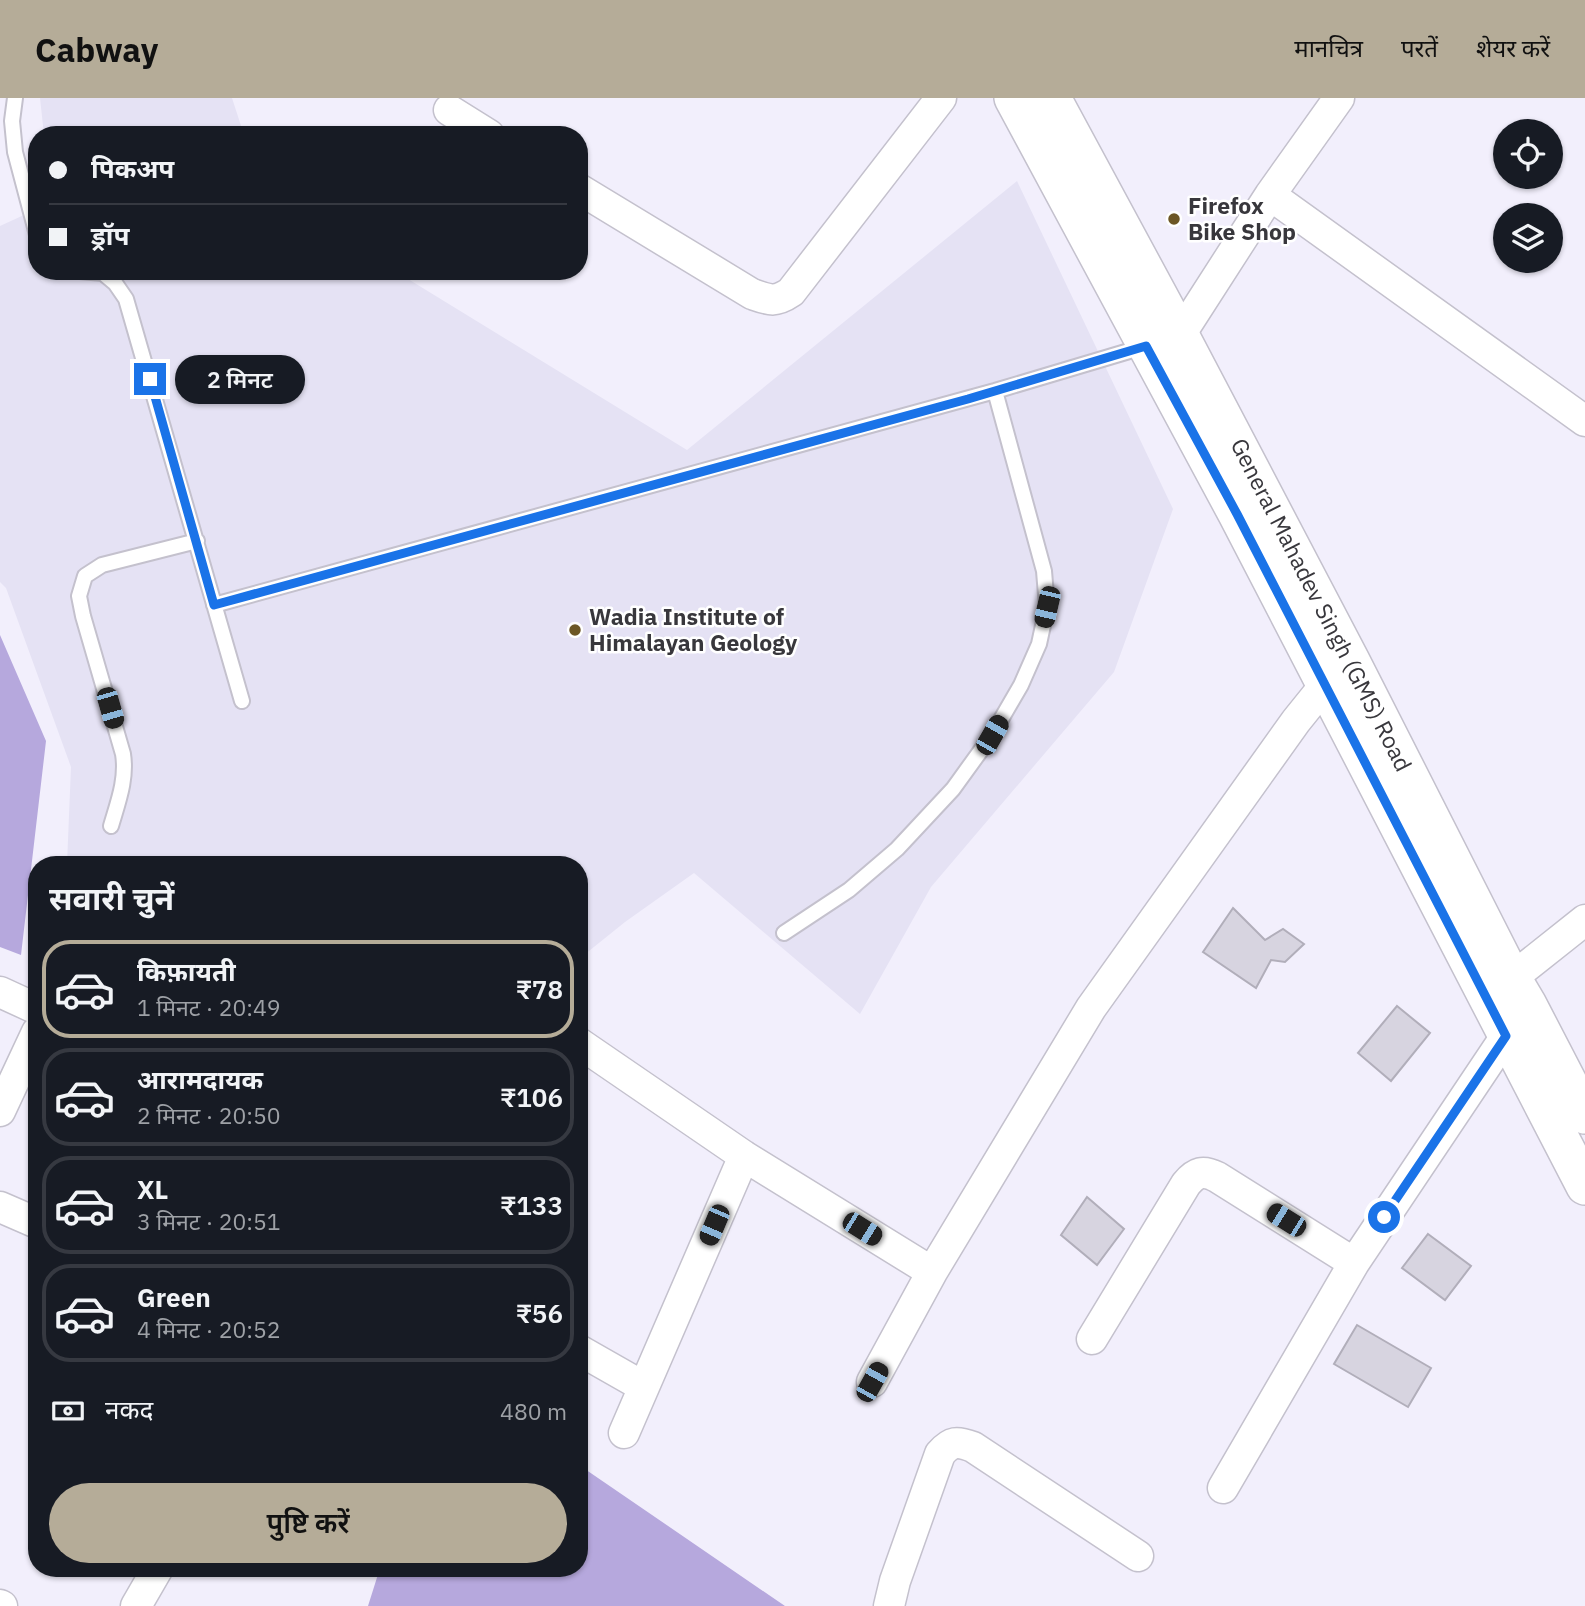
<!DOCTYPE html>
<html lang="hi">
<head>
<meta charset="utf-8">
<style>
  body { margin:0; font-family:"IBM Plex Sans","Noto Sans Devanagari",sans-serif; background:#20242c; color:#f1f3f6; height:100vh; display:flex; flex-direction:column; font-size:26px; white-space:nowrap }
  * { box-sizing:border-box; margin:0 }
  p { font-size:23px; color:#9ea1a6 }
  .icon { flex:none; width:38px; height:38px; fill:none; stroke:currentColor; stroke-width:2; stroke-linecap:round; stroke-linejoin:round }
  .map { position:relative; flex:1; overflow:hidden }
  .drawer { position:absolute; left:28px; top:758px; width:560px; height:721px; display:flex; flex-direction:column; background:#171b24; border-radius:28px; box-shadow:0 2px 5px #0004 }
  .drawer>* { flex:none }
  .banner { position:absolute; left:28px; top:28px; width:560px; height:154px; border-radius:28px; box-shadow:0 2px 5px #0004; display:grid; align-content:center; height:154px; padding:0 21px; background:#171b24 }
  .controls { position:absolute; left:1493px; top:21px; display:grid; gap:14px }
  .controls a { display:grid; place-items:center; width:70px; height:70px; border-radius:50%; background:#171b24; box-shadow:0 2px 5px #0004; font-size:35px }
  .end { position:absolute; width:32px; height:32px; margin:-16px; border:9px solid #1a73e8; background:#fff; box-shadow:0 0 0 4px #fff }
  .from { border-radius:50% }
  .bubble { position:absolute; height:49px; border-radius:24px; background:#171b24; box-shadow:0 2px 5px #0004; font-size:23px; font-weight:600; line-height:49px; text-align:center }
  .car { position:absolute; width:21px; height:42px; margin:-21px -10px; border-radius:9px; box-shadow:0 0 5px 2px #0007; background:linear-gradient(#222 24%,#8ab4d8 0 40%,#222 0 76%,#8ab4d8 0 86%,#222 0) }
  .banner b { display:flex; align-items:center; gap:24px; height:66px; font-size:26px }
  .banner b+b { border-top:2px solid #363941 }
  .banner i { width:18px; height:18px; background:#f1f3f6 }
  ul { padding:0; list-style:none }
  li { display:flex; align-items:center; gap:21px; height:98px; margin:0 14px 10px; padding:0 7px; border:4px solid #363941; border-radius:28px }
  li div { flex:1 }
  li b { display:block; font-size:26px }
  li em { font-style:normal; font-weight:600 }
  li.active { border-color:#b5ac98 }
  li>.icon { width:63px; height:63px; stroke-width:1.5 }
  h2 { padding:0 21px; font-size:32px; line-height:84px }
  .pay { display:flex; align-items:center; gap:18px; height:77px; padding:0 21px; font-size:26px }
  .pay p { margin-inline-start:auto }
  .button { display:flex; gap:14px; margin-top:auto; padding:14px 21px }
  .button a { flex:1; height:80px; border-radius:42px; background:#b5ac98; color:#111; font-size:28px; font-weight:600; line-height:80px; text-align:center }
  header { display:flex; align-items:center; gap:42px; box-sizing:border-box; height:98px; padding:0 35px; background:#b5ac98; color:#111 }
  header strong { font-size:33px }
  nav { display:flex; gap:38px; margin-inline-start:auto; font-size:24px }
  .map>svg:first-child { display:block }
  .built { fill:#e5e2f4 }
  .forest { fill:#b6a8dd }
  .building { fill:#d7d4e0; stroke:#b1aeba; stroke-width:2 }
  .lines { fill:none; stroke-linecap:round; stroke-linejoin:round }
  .service-casing { stroke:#c4c1cd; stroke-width:18 }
  .minor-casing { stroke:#c4c1cd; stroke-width:33 }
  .tertiary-casing { stroke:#c4c1cd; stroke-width:40 }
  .service { stroke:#fff; stroke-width:14 }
  .minor { stroke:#fff; stroke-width:30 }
  .tertiary { stroke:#fff; stroke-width:37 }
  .route { stroke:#1a73e8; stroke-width:9 }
  .poi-dot { fill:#6c5625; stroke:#fff; stroke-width:2.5 }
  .labels { text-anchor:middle; stroke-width:5; stroke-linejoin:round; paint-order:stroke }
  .poi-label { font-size:23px; font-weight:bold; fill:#38373c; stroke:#fff; text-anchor:start }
  .street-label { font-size:23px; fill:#38373c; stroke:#fff }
</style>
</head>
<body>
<header>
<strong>Cabway</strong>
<nav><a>मानचित्र</a><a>परतें</a><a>शेयर करें</a></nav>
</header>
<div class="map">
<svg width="1585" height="1508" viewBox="0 0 1585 1508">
  <rect width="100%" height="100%" fill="#f2effc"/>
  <path class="built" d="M40,0H232L244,37H44Z
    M1017,83L1173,411L1114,574L931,789L860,916L694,775L625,824L579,861V766H67L71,669L6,490L0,484V128L37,111V173H395L687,352Z"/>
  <path class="forest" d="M0,537L46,643L21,857L0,849Z
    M579,1367L785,1508H368L380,1470H579Z"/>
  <path class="building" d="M1233,810L1265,842L1283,831L1304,846L1285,864L1271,862L1256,890L1203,854Z
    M1397,908L1430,935L1391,983L1358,955Z
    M1087,1099L1124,1131L1097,1167L1061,1137Z
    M1428,1136L1471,1168L1445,1202L1402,1170Z
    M1357,1227L1431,1270L1408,1309L1334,1266Z"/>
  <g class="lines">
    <defs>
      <path id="service" d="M15,0L12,23L15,54L37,137
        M80,173L103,175L115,185L126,201L242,603
        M214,507L995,293L1146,248
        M111,728C118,704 127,681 123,656L83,518L79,498L85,478L102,467L197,443
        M784,835L849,792L897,751L953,691L992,637L1021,587L1039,546L1047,509L1044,473L995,293"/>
      <path id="minor" d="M449,12L489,37
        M579,91L752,196C769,202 775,205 791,194L941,0
        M1270,97L1585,323
        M1180,237L1270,97L1339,0
        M1512,880L1585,822
        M0,894L37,911
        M579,945L744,1058L932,1174
        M0,1013L37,934
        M0,1109L37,1125
        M1092,1241L1186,1086C1196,1074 1203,1072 1217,1079L1354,1165
        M579,1252L644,1289
        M872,1284L932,1174L1091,910L1296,623L1325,587
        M624,1335L744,1058
        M1223,1390L1354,1165L1506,938
        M0,1507L2,1508
        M136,1508L158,1470
        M889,1508L895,1483L940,1356C951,1343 957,1343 973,1349L1138,1458"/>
      <path id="tertiary" d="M1013,0L1237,416L1585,1088
        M1052,0L1180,237L1351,563L1512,880L1528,907L1585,1017"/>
    </defs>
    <use href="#service" class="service-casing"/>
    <use href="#minor" class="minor-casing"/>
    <use href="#tertiary" class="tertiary-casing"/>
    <use href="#service" class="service"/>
    <use href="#minor" class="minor"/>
    <use href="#tertiary" class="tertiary"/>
  </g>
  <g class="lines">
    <path class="route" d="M150,281L214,507L968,301L1146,248L1237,416L1506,938L1384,1119"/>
  </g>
  <g class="poi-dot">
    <circle cx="1174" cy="121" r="7"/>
    <circle cx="575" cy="532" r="7"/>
  </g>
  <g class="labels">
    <g class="poi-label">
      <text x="1188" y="116">Firefox<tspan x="1188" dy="26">Bike Shop</tspan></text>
      <text x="589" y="527">Wadia Institute of<tspan x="589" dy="26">Himalayan Geology</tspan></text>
    </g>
    <g class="street-label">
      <text transform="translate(1321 507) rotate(63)" y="8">General Mahadev Singh (GMS) Road</text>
    </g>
  </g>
</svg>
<div class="controls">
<a><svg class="icon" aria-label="locate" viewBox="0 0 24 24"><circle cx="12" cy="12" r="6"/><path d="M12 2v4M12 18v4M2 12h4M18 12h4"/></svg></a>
<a><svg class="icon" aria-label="layers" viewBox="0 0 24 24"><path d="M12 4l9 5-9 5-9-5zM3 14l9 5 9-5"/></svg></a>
</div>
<i class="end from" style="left:1384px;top:1119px"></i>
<i class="end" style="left:150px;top:281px"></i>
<div class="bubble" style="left:175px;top:257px;width:130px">2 मिनट</div>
<i class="car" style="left:1047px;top:509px;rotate:193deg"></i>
<i class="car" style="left:110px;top:610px;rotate:164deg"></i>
<i class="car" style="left:992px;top:637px;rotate:30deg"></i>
<i class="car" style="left:1286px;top:1122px;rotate:302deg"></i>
<i class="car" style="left:714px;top:1127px;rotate:203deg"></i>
<i class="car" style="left:862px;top:1131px;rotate:122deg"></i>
<i class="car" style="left:872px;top:1284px;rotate:29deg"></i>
<div class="banner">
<b><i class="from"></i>पिकअप</b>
<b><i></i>ड्रॉप</b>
</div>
<section class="drawer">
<h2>सवारी चुनें</h2>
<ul>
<li class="active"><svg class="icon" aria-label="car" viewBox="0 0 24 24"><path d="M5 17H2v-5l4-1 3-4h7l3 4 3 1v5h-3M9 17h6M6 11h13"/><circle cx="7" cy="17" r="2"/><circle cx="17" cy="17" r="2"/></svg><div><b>किफ़ायती</b><p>1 मिनट · 20:49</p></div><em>₹78</em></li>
<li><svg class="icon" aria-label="car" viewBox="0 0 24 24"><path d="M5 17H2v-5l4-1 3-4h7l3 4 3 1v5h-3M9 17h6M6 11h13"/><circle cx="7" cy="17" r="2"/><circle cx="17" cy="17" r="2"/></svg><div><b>आरामदायक</b><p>2 मिनट · 20:50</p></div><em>₹106</em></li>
<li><svg class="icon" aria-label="car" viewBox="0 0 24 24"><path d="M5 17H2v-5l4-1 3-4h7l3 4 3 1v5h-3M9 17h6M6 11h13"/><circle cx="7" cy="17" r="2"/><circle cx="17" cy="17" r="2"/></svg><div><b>XL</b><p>3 मिनट · 20:51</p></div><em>₹133</em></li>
<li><svg class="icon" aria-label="car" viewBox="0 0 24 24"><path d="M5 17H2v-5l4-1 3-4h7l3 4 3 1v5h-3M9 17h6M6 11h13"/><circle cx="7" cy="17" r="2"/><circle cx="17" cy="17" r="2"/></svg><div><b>Green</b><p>4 मिनट · 20:52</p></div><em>₹56</em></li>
</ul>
<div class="pay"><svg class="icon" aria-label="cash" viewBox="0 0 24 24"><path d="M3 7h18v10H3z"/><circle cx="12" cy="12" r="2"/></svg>नकद<p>480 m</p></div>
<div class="button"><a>पुष्टि करें</a></div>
</section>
</div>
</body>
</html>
